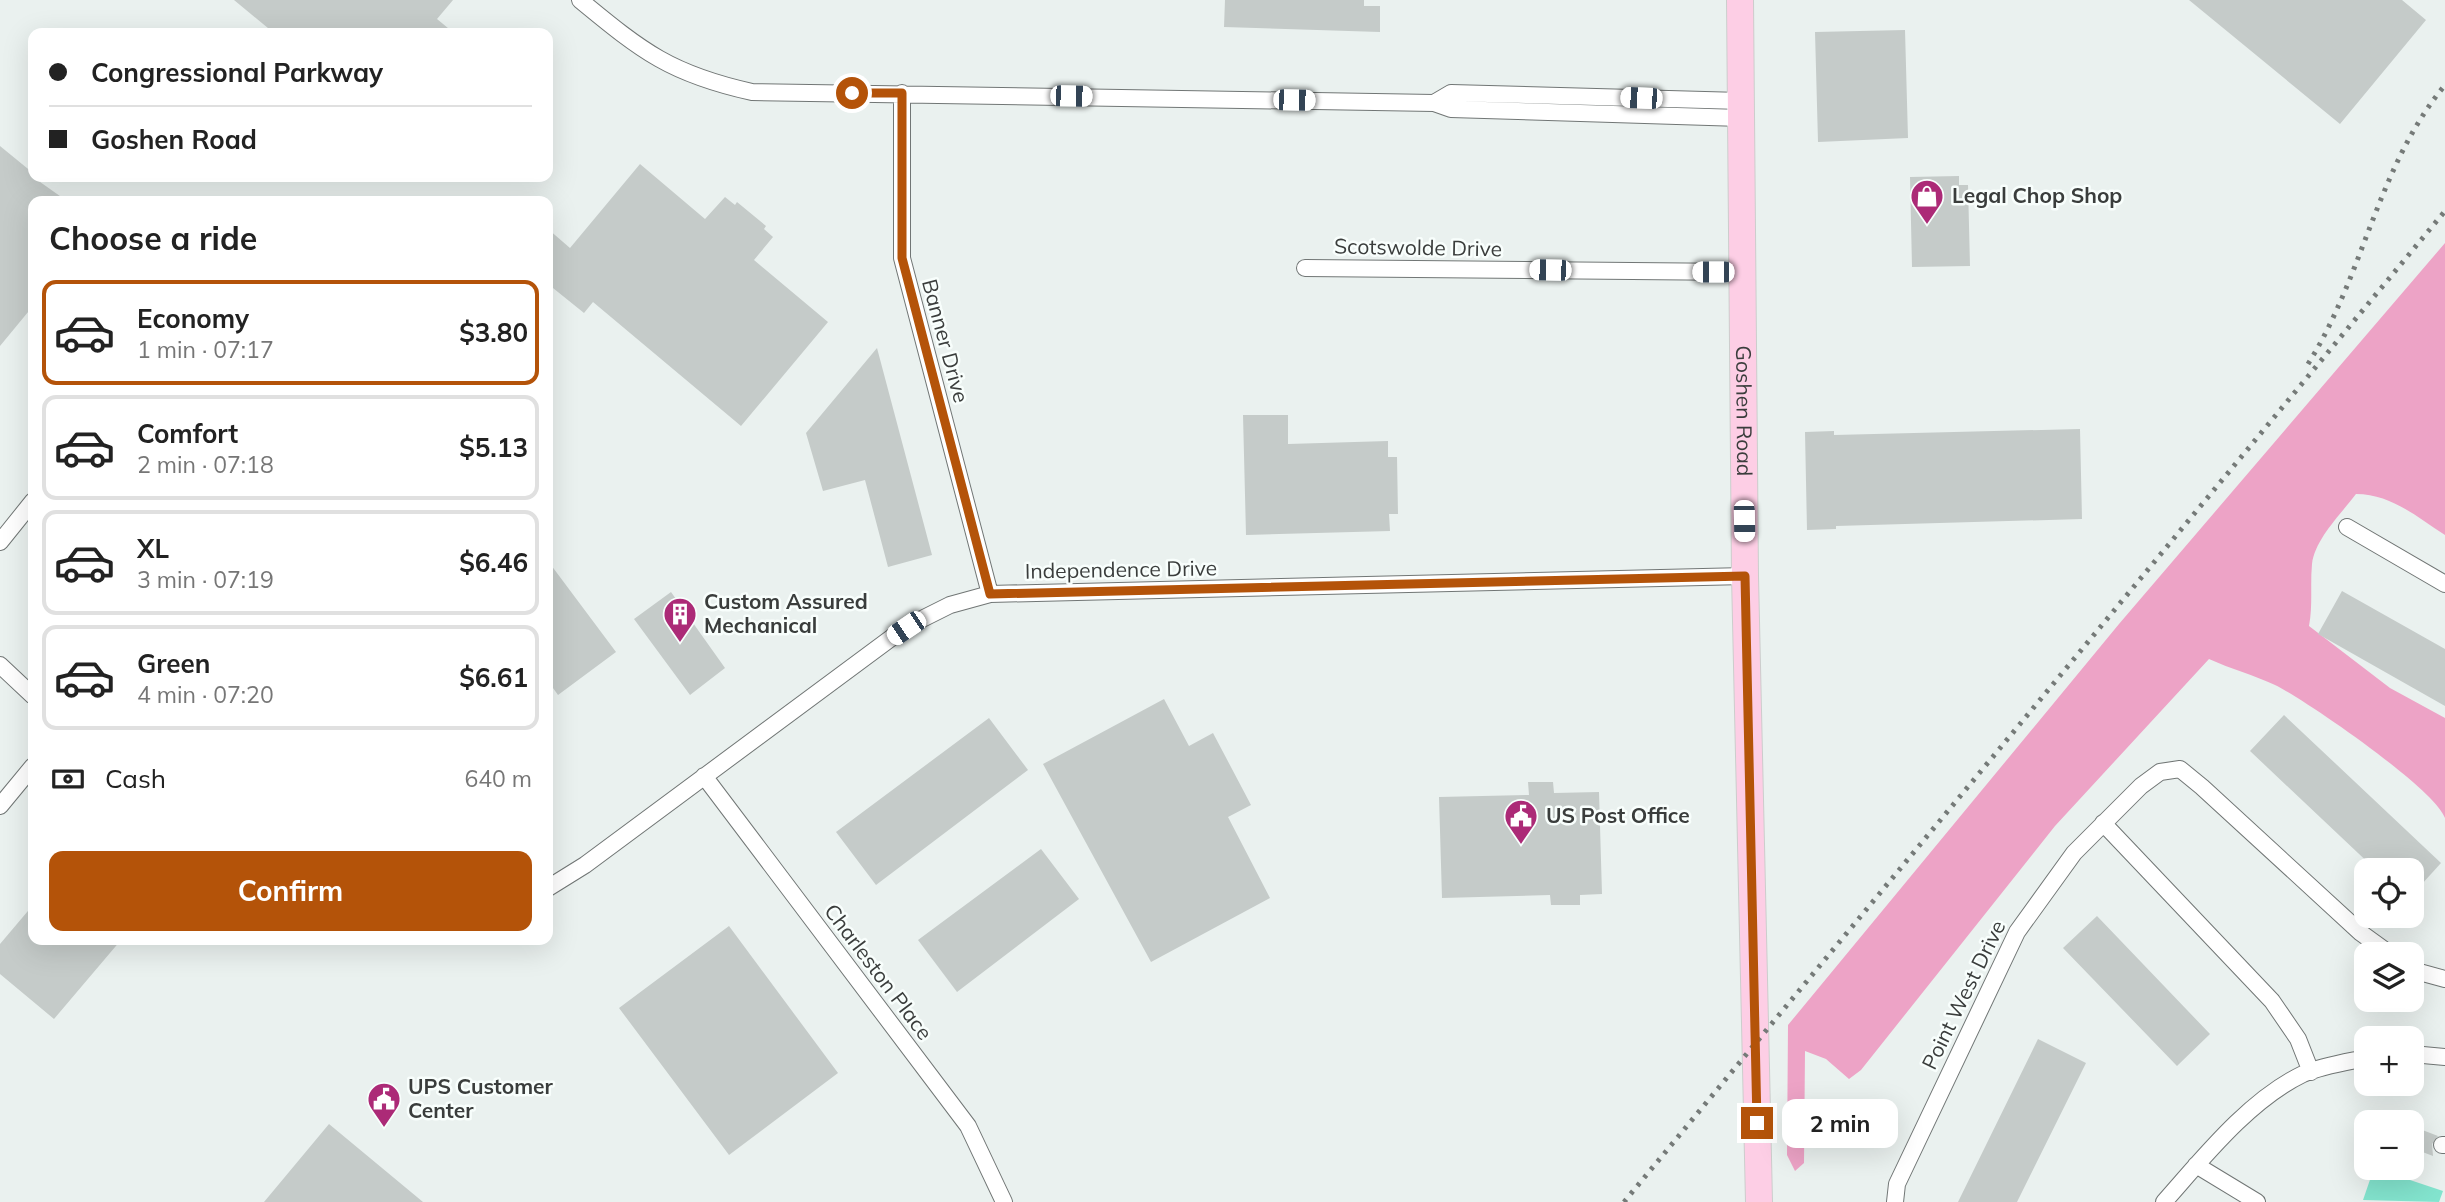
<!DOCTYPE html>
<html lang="en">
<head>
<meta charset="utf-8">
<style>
  body { margin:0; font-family:Mulish,sans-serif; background:#f2f2f2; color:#222; height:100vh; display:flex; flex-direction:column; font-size:26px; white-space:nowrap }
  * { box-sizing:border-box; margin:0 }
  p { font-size:23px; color:#767676 }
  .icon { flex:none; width:38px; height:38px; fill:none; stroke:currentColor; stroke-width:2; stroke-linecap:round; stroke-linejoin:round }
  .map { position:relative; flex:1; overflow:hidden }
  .drawer { position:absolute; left:28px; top:196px; width:525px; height:749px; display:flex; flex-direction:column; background:#fff; border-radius:14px; box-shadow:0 7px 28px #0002 }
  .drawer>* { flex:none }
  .top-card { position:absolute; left:28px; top:28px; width:525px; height:154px; border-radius:14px; box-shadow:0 7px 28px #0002; display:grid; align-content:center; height:154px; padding:0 21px; background:#fff }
  .buttons { position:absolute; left:2354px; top:858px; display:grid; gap:14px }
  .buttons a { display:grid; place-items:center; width:70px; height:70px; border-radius:14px; background:#fff; box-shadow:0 7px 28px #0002; font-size:35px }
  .end { position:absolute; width:32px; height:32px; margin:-16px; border:9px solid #b45309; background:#fff; box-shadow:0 0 0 4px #fff }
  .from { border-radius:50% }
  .bubble { position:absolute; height:49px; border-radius:14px; background:#fff; box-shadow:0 7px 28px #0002; font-size:23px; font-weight:700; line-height:49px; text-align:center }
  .car { position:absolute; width:21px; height:42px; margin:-21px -10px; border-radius:9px; box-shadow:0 0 5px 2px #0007; background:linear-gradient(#fff 24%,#345 0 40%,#fff 0 76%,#345 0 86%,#fff 0) }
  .top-card b { display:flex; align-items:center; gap:24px; height:66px; font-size:26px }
  .top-card b+b { border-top:2px solid #e0e0e0 }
  .top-card i { width:18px; height:18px; background:#222 }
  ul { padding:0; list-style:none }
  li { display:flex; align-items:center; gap:21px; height:105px; margin:0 14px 10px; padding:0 7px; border:4px solid #e0e0e0; border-radius:14px }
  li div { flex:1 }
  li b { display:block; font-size:26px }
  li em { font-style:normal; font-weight:700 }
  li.current { border-color:#b45309 }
  li>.icon { width:63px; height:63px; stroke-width:1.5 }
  h2 { padding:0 21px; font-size:32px; line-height:84px }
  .pay { display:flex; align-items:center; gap:18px; height:77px; padding:0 21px; font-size:26px }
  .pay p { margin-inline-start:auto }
  .button { display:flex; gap:14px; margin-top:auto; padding:14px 21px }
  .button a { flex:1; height:80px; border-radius:14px; background:#b45309; color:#fff; font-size:28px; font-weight:700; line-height:80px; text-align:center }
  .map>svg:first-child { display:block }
  .forest { fill:#eda3c6 }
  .water { fill:#83e4ce }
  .building { fill:#c5cbc9 }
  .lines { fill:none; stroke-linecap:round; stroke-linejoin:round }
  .street-casing { stroke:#717675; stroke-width:18 }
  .primary-casing { stroke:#cccdcc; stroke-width:28 }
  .street { stroke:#fff; stroke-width:16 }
  .primary { stroke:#fdcee5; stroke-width:26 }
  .rail { stroke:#757a78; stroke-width:5; stroke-dasharray:3.5 7; stroke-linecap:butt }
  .route { stroke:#b45309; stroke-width:9 }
  .labels { text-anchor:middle; stroke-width:5; stroke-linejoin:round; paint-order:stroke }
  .poi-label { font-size:21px; font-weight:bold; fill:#3a3d3c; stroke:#f8fefc; text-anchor:start }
  .street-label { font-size:21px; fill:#3a3d3c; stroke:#f8fefc }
</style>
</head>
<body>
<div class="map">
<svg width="2445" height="1202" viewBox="0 0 2445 1202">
  <rect width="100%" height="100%" fill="#eaf1ef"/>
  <path class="forest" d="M2445,243V535C2417,517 2391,494 2356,494C2341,514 2315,539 2312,564C2310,585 2313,605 2309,626L2390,688L2445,718V818C2435,789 2306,700 2275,685C2254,675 2231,669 2209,659L2055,826L1861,1070L1849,1079L1826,1059L1805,1051L1804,1163L1795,1171L1787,1155L1788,1025L2119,624Z"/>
  <path class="water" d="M2374,1168L2443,1191L2439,1202L2363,1200Z"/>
  <path class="building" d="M234,0H453L437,19L454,33H274Z
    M1225,0H1364V6H1380V32L1224,27Z
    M2189,0H2402L2426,20L2340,124Z
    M1905,30L1908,138L1818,142L1815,32Z
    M0,146L33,173V177L67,201H33V306L0,346Z
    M640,164L705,219L725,197L735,205L737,202L766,226L764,229L773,237L754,260L828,322L741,426L593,302L584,313L548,284V229L570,248Z
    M1959,176V185H1968L1970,266L1912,267L1910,177Z
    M877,348L932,555L888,567L865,480L823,491L806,433Z
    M1243,415H1288V444L1388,441V457H1397L1398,514H1389L1390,531L1246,535Z
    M2080,429L2082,519L1836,526V529L1807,530L1805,432L1834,431V435Z
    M548,561L616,652L558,695L548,681Z
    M2342,591L2445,649V706L2318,634Z
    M671,592L725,668L690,695L634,619Z
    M1164,699L1189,746L1213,733L1251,805L1228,817L1270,898L1151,962L1043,764Z
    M2284,715L2441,863L2412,895V870H2376L2250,751Z
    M989,718L1028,770L876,885L836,832Z
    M1528,782H1553L1554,793L1599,792L1602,894L1580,895V905H1551L1550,895L1442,898L1439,797L1529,795Z
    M1041,849L1079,899L957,992L918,940Z
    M33,905V940H121L54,1019L0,974V944Z
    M2097,916L2210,1034L2177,1066L2063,948Z
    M729,926L838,1073L729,1155L619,1008Z
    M2038,1039L2086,1063L2017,1202H1958Z
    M329,1124L423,1202H264Z
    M2412,1126L2438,1136L2432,1144L2433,1156L2412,1148Z"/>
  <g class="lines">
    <defs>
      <path id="street" d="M580,0C643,52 671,74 752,92L1434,103L1451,109L1741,118
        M902,93V258L990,594
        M1434,103L1451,93L1741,101
        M1305,268L1740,272
        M2347,527L2445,584
        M0,542L33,501
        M0,665L33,696
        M704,776L968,1126L1004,1202
        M0,806L33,766
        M2103,823L2272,1001L2298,1039L2311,1072
        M548,888L585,865L906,627L950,605L990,594L1745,576
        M2412,970L2445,979
        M2412,1054L2445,1057
        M2442,1145H2445
        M2196,1165L2257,1202
        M1895,1202L1897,1184L2017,932L2074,853L2141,786L2160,772L2180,769L2202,787L2361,933L2390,954
        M2164,1202C2203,1158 2249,1100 2303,1074C2321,1066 2347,1062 2366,1058"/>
      <g id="primary">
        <path id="s1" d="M1740,0L1745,576L1759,1202"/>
      </g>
    </defs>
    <use href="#street" class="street-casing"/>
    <use href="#primary" class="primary-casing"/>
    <use href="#street" class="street"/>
    <use href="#primary" class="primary"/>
    <path class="rail" d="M2308,364C2364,275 2377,167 2445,85
      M1624,1202L2445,211"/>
  </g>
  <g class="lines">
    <path class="route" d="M852,93H902V258L990,594L1745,576L1757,1123"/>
  </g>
  <defs>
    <symbol id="shop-pin" viewBox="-11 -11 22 30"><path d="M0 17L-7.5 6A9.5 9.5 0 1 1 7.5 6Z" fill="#ac2a77" stroke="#f8fefc"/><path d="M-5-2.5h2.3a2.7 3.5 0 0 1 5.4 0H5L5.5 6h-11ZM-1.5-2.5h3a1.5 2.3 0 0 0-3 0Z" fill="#fff"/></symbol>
    <symbol id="building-pin" viewBox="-11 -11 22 30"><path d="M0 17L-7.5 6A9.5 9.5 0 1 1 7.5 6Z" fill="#ac2a77" stroke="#f8fefc"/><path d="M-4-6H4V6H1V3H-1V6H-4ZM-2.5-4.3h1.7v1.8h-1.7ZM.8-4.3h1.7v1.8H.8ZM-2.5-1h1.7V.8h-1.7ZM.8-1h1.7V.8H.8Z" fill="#fff"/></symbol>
    <symbol id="civic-pin" viewBox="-11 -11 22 30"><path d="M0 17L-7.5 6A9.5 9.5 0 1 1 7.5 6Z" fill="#ac2a77" stroke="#f8fefc"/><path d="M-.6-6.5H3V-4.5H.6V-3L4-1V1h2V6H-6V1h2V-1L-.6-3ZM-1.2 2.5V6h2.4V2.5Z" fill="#fff"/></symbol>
  </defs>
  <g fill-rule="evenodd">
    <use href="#shop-pin" x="1908" y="177" width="38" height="52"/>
    <use href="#building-pin" x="661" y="595" width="38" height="52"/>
    <use href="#civic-pin" x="1502" y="797" width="38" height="52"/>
    <use href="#civic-pin" x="365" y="1080" width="38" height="52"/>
  </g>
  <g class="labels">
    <g class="poi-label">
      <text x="1952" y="203">Legal Chop Shop</text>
      <text x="704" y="609">Custom Assured<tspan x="704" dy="24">Mechanical</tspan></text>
      <text x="1546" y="823">US Post Office</text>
      <text x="408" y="1094">UPS Customer<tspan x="408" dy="24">Center</tspan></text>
    </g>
    <g class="street-label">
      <text transform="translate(1418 248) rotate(1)" y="7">Scotswolde Drive</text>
      <text transform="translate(945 341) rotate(75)" y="7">Banner Drive</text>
      <text dy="7" stroke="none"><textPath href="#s1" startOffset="411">Goshen Road</textPath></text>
      <text transform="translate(1121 570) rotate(-1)" y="7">Independence Drive</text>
      <text transform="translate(878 972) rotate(53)" y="7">Charleston Place</text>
      <text transform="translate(1964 995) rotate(-64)" y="7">Point West Drive</text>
    </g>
  </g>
</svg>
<div class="buttons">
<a><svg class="icon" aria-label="locate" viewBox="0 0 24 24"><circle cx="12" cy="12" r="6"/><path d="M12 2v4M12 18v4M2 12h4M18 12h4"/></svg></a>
<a><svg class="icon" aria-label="layers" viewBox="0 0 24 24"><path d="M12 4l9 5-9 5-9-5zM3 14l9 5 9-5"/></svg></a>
<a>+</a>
<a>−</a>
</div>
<i class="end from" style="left:852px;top:93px"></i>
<i class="end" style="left:1757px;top:1123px"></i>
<div class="bubble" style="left:1782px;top:1099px;width:116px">2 min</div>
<i class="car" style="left:1071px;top:96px;rotate:91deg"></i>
<i class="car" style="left:1641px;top:98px;rotate:272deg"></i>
<i class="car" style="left:1294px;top:100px;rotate:91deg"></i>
<i class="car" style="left:1550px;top:270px;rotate:271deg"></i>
<i class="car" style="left:1713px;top:272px;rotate:270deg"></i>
<i class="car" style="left:1744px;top:521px;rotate:179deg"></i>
<i class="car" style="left:906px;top:628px;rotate:236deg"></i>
<div class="top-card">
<b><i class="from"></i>Congressional Parkway</b>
<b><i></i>Goshen Road</b>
</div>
<section class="drawer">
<h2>Choose a ride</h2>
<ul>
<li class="current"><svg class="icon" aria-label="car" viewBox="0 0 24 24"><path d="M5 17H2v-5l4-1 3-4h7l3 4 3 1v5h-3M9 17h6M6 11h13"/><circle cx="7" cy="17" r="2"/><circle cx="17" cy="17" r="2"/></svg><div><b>Economy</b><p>1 min · 07:17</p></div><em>$3.80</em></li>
<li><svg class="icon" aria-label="car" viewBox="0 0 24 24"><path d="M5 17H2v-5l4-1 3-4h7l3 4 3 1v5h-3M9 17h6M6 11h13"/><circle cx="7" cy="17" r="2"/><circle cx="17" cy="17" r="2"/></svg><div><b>Comfort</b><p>2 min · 07:18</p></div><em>$5.13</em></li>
<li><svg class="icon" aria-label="car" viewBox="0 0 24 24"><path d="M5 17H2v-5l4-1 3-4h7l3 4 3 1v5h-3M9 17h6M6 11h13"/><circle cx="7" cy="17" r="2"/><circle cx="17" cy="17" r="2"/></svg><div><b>XL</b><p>3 min · 07:19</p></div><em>$6.46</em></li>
<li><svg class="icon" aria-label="car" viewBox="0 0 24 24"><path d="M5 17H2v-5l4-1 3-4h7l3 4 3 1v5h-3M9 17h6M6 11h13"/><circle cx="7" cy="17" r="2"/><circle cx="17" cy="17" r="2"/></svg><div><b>Green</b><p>4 min · 07:20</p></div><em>$6.61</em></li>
</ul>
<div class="pay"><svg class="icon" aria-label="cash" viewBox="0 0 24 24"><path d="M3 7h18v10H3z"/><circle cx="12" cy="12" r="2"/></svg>Cash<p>640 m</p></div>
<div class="button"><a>Confirm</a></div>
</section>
</div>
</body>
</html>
